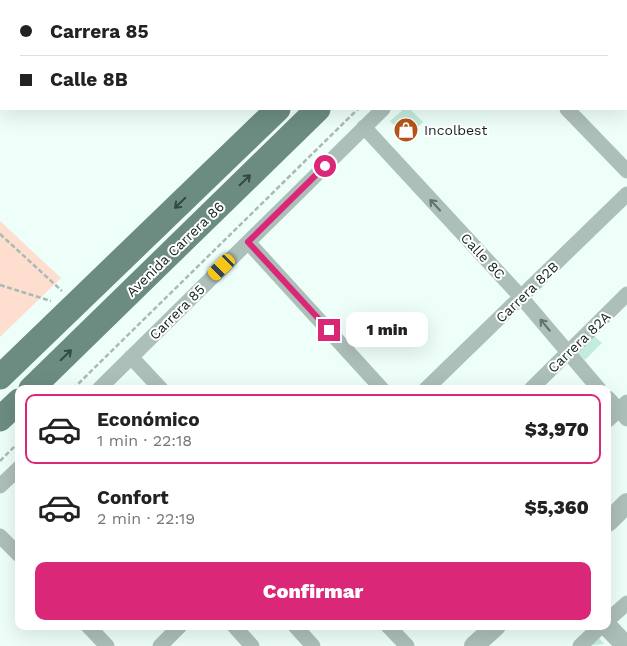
<!DOCTYPE html>
<html lang="es">
<head>
<meta charset="utf-8">
<style>
  body { margin:0; font-family:"Work Sans",sans-serif; background:#f6f6f6; color:#222; height:100vh; display:flex; flex-direction:column; font-size:19px; white-space:nowrap }
  * { box-sizing:border-box; margin:0 }
  p { font-size:16px; color:#767676 }
  .icon { flex:none; width:28px; height:28px; fill:none; stroke:currentColor; stroke-width:2; stroke-linecap:round; stroke-linejoin:round }
  .map { position:relative; flex:1; overflow:hidden }
  .side { position:absolute; left:15px; top:385px; width:596px; height:245px; display:flex; flex-direction:column; background:#fff; border-radius:10px; box-shadow:0 5px 20px #0002 }
  .side>* { flex:none }
  .guide { position:absolute; left:0px; top:0px; width:628px; height:110px; box-shadow:0 5px 20px #0002; display:grid; align-content:center; height:110px; padding:0 20px; background:#fff }
  .end { position:absolute; width:22px; height:22px; margin:-11px; border:6px solid #db2777; background:#fff; box-shadow:0 0 0 2px #fff }
  .from { border-radius:50% }
  .bubble { position:absolute; height:35px; border-radius:10px; background:#fff; box-shadow:0 5px 20px #0002; font-size:16px; font-weight:800; line-height:35px; text-align:center }
  .car { position:absolute; width:15px; height:30px; margin:-15px -8px; border-radius:6px; box-shadow:0 0 4px 1px #0007; background:linear-gradient(#f5c518 24%,#345 0 40%,#f5c518 0 76%,#345 0 86%,#f5c518 0) }
  .guide b { display:flex; align-items:center; gap:18px; height:48px; font-size:19px }
  .guide b+b { border-top:1px solid #e0e0e0 }
  .guide i { width:12px; height:12px; background:#222 }
  ul { padding:9px 0 0; list-style:none }
  li { display:flex; align-items:center; gap:15px; height:70px; margin:0 10px 8px; padding:0 10px; border:2px solid transparent; border-radius:10px }
  li div { flex:1 }
  li b { display:block; font-size:19px }
  li em { font-style:normal; font-weight:800 }
  li.on { border-color:#db2777 }
  li>.icon { width:45px; height:45px; stroke-width:1.5 }
  .button { display:flex; gap:10px; margin-top:auto; padding:10px 20px }
  .button a { flex:1; height:58px; border-radius:10px; background:#db2777; color:#fff; font-size:20px; font-weight:800; line-height:58px; text-align:center }
  .map>svg:first-child { display:block }
  .green { fill:#fedecf }
  .building { fill:#c2ecde }
  .lines { fill:none; stroke-linecap:round; stroke-linejoin:round }
  .path { stroke:#aabbb5; stroke-width:2.5; stroke-dasharray:5 2.5; stroke-linecap:butt }
  .minor { stroke:#adbfb9; stroke-width:15 }
  .tertiary { stroke:#adbfb9; stroke-width:20 }
  .primary { stroke:#6c8c82; stroke-width:25 }
  .oneway { stroke:#334943 }
  .oneway2 { stroke:#61726d }
  .route { stroke:#db2777; stroke-width:6 }
  .labels { text-anchor:middle; stroke-width:4; stroke-linejoin:round; paint-order:stroke }
  .poi-label { font-size:14px; fill:#152521; stroke:#fff; text-anchor:start }
  .street-label { font-size:14px; fill:#152521; stroke:#fff }
</style>
</head>
<body>
<div class="map">
<svg width="627" height="646" viewBox="0 0 627 646">
  <rect width="100%" height="100%" fill="#eefff9"/>
  <path class="green" d="M0,221L61,278L0,337Z"/>
  <path class="building" d="M404,109H410L423,122L406,138L390,121Z
    M593,335L602,343L585,360L576,351Z
    M598,637L604,644L587,646Z"/>
  <g class="lines">
    <path class="path" d="M359,1L361,0
      M470,1L471,0
      M0,234L62,291
      M0,285L51,301
      M73,389L358,109
      M0,461L19,442"/>
    <path class="minor" d="M492,1L493,0
      M567,109L627,171
      M364,127L521,297L599,389
      M248,242L382,389
      M131,357L161,389
      M99,389L383,109
      M426,389L627,194
      M531,389L627,294
      M608,398L627,419
      M608,420L627,402
      M0,486L19,468
      M0,536L19,555
      M608,620L627,603
      M88,626L107,646
      M234,626L252,646
      M295,626L313,646
      M388,626L407,646
      M160,646L180,626
      M580,646L601,626"/>
    <path class="tertiary" d="M608,522L627,503
      M607,626L626,646
      M474,646L496,626"/>
    <path class="primary" d="M389,1L391,0
      M428,1L430,0
      M0,377L278,109
      M31,389L318,109
      M0,419L19,401"/>
  </g>
  <defs><path id="oneway-shaft" d="M-6 0H5M1.5-3L5.5 0L1.5 3" fill="none" stroke-width="1.6" stroke-linecap="round" stroke-linejoin="round" transform="scale(1.25)"/></defs>
  <g class="oneway">
    <use href="#oneway-shaft" transform="translate(245 180) rotate(-44)"/>
    <use href="#oneway-shaft" transform="translate(180 203) rotate(136)"/>
    <use href="#oneway-shaft" transform="translate(66 355) rotate(-44)"/>
  </g>
  <g class="oneway2">
    <use href="#oneway-shaft" transform="translate(435 205) rotate(-133)"/>
    <use href="#oneway-shaft" transform="translate(545 325) rotate(-130)"/>
  </g>
  <g class="lines">
    <path class="route" d="M325,166L248,242L329,330"/>
  </g>
  <defs>
    <symbol id="shop-disc" viewBox="-11 -11 22 22"><circle r="9.5" fill="#b65418" stroke="#fff"/><path d="M-5-2.5h2.3a2.7 3.5 0 0 1 5.4 0H5L5.5 6h-11ZM-1.5-2.5h3a1.5 2.3 0 0 0-3 0Z" fill="#fff"/></symbol>
  </defs>
  <g fill-rule="evenodd">
    <use href="#shop-disc" x="392" y="116" width="28" height="28"/>
  </g>
  <g class="labels">
    <g class="poi-label">
      <text x="424" y="135">Incolbest</text>
    </g>
    <g class="street-label">
      <text transform="translate(175 249) rotate(-44)" y="5">Avenida Carrera 86</text>
      <text transform="translate(483 256) rotate(47)" y="5">Calle 8C</text>
      <text transform="translate(527 292) rotate(-44)" y="5">Carrera 82B</text>
      <text transform="translate(177 312) rotate(-45)" y="5">Carrera 85</text>
      <text transform="translate(579 342) rotate(-44)" y="5">Carrera 82A</text>
    </g>
  </g>
</svg>
<i class="end from" style="left:325px;top:166px"></i>
<i class="end" style="left:329px;top:330px"></i>
<div class="bubble" style="left:346px;top:312px;width:82px">1 min</div>
<i class="car" style="left:222px;top:267px;rotate:226deg"></i>
<div class="guide">
<b><i class="from"></i>Carrera 85</b>
<b><i></i>Calle 8B</b>
</div>
<section class="side">
<ul>
<li class="on"><svg class="icon" aria-label="car" viewBox="0 0 24 24"><path d="M5 17H2v-5l4-1 3-4h7l3 4 3 1v5h-3M9 17h6M6 11h13"/><circle cx="7" cy="17" r="2"/><circle cx="17" cy="17" r="2"/></svg><div><b>Económico</b><p>1 min · 22:18</p></div><em>$3,970</em></li>
<li><svg class="icon" aria-label="car" viewBox="0 0 24 24"><path d="M5 17H2v-5l4-1 3-4h7l3 4 3 1v5h-3M9 17h6M6 11h13"/><circle cx="7" cy="17" r="2"/><circle cx="17" cy="17" r="2"/></svg><div><b>Confort</b><p>2 min · 22:19</p></div><em>$5,360</em></li>
</ul>
<div class="button"><a>Confirmar</a></div>
</section>
</div>
</body>
</html>
